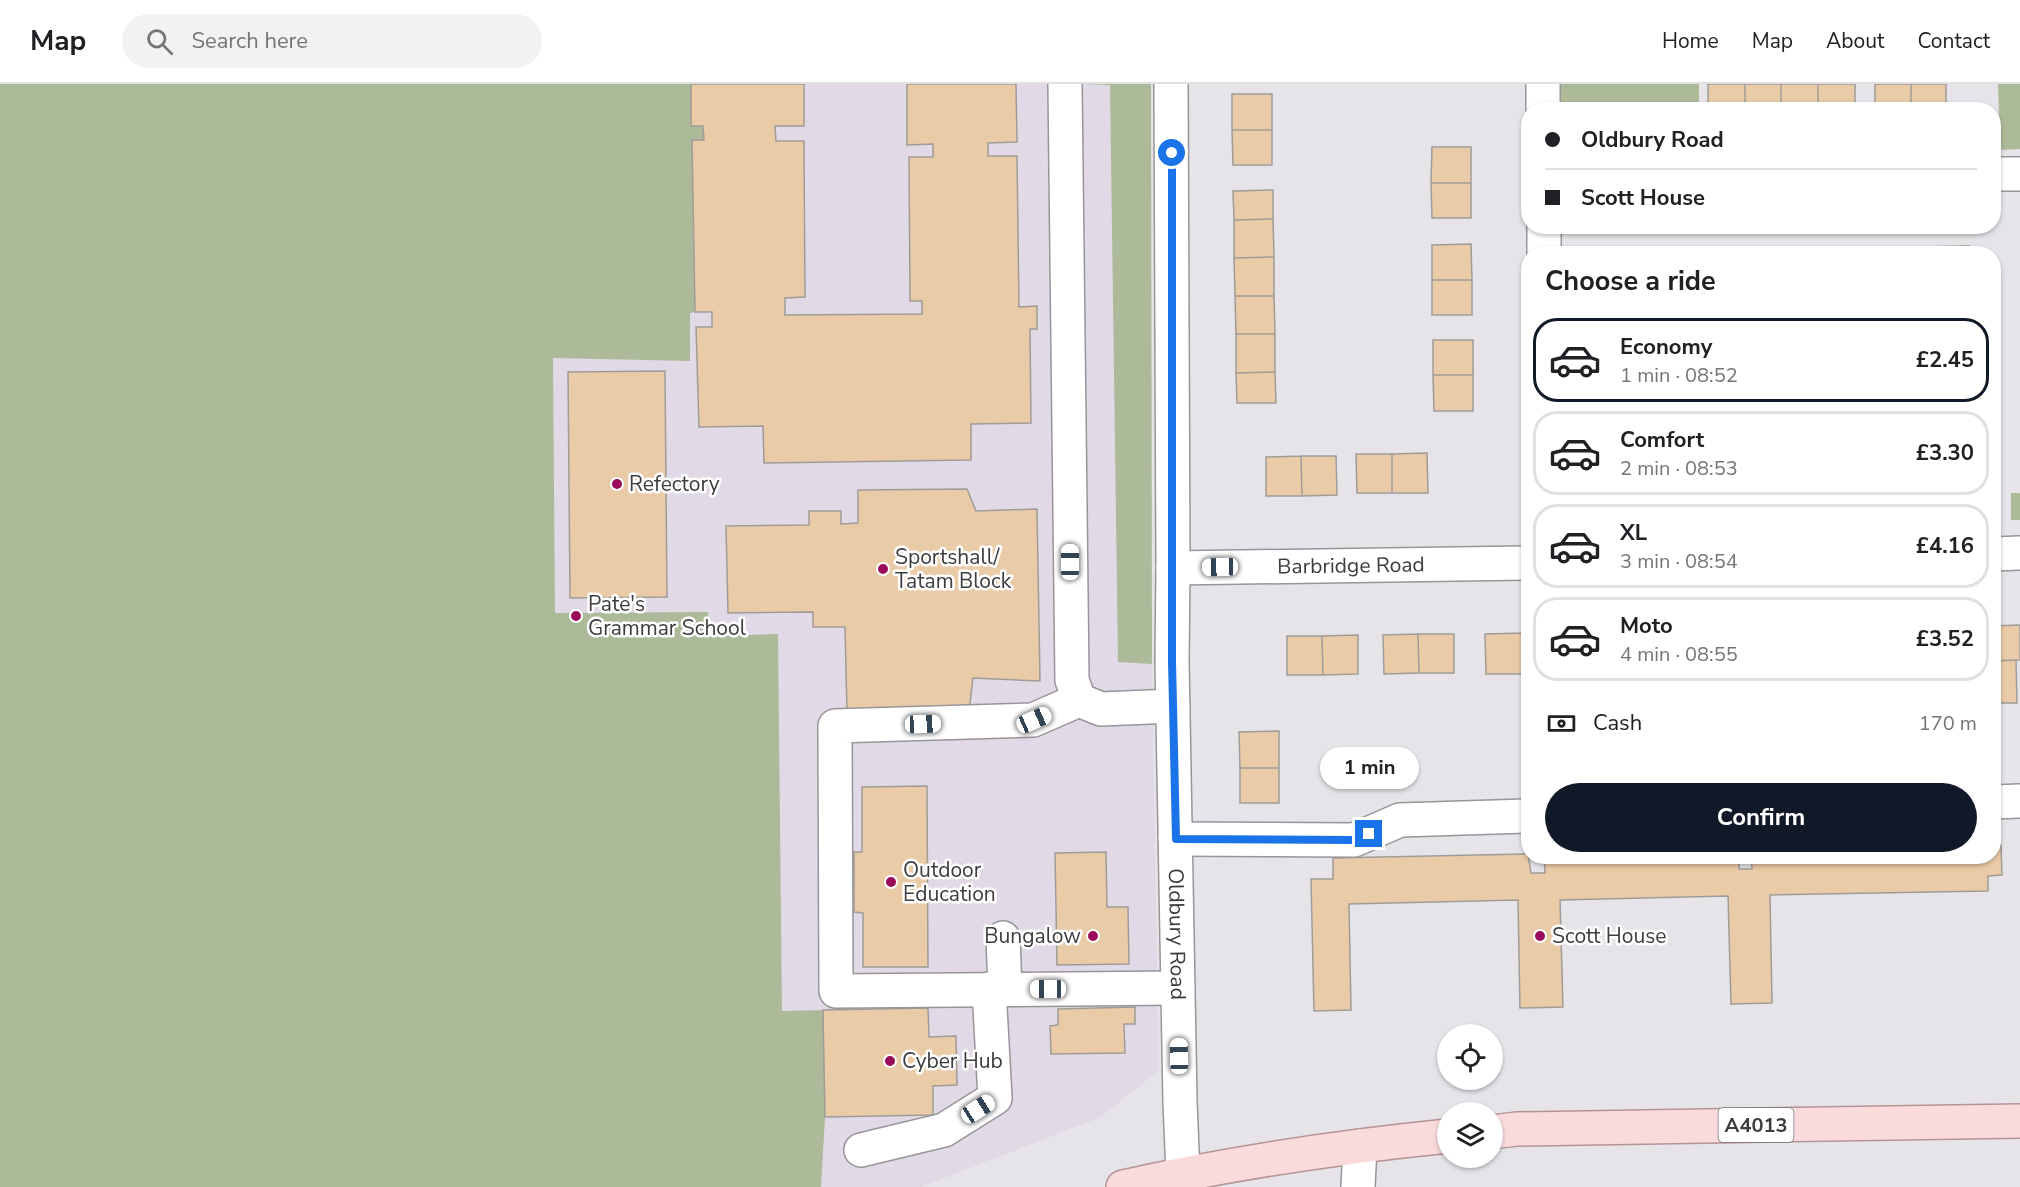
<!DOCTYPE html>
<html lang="en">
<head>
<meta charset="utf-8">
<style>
  body { margin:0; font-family:"Nunito Sans",sans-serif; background:#f2f2f2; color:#202124; height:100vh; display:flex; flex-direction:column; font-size:22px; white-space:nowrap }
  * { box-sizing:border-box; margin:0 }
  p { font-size:20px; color:#757577 }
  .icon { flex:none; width:33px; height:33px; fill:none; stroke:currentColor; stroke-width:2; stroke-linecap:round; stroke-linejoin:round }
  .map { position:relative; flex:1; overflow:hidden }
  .panel { position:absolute; left:1521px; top:162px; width:480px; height:618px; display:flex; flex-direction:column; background:#fff; border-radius:24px; box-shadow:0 2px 4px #0004 }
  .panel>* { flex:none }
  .guide { position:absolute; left:1521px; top:18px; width:480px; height:132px; border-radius:24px; box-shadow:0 2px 4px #0004; display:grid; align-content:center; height:132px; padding:0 24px; background:#fff }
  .fabs { position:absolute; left:1437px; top:940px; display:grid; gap:12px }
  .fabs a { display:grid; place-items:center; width:66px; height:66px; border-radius:50%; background:#fff; box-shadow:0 2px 4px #0004; font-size:30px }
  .end { position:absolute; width:27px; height:27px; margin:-14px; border:8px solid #1a73e8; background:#fff; box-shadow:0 0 0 3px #fff }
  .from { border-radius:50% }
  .bubble { position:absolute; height:42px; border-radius:21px; background:#fff; box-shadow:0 2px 4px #0004; font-size:20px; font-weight:700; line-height:42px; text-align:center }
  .car { position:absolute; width:18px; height:36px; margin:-18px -9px; border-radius:8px; box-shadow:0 0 4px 2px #0007; background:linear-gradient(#fff 24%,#345 0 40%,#fff 0 76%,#345 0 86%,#fff 0) }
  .guide b { display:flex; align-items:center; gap:21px; height:57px; font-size:22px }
  .guide b+b { border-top:2px solid #e0e0e0 }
  .guide i { width:15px; height:15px; background:#202124 }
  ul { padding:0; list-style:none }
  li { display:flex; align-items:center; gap:18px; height:84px; margin:0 12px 9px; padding:0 12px; border:3px solid #e0e0e0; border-radius:24px }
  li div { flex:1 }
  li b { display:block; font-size:22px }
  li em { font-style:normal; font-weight:700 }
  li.on { border-color:#111827 }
  li>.icon { width:54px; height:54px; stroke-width:1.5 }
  h2 { padding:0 24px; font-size:27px; line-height:72px }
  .pay { display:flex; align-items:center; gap:15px; height:66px; padding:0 24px; font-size:22px }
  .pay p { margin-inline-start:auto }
  .cta { display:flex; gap:12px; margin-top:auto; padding:12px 24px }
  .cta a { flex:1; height:69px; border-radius:36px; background:#111827; color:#fff; font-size:24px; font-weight:700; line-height:69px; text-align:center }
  header { display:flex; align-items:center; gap:36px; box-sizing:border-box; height:84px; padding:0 30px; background:#fff; border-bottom:2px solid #e0e0e0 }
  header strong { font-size:28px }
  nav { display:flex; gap:33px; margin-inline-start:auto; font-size:21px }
  .search { width:420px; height:54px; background:#f2f2f2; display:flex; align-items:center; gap:15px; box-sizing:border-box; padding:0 21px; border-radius:33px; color:#757577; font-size:22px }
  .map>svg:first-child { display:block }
  .built { fill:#e1dae6 }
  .green { fill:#adba9a }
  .building { fill:#eacba7; stroke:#9f9c98; stroke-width:1.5 }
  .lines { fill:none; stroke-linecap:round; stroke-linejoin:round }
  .minor-casing { stroke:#979599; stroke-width:36 }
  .major-casing { stroke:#b59394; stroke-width:36 }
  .minor { stroke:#fff; stroke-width:33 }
  .major { stroke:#fadada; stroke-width:33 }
  .route { stroke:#1a73e8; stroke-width:8 }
  .poi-dot { fill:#9b0a59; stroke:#fff; stroke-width:2 }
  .labels { text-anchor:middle; stroke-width:5; stroke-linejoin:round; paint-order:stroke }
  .shield { fill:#fff; stroke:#777678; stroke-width:1.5 }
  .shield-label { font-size:20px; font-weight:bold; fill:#3d3c3e }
  .poi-label { font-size:21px; fill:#3d3c3e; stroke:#fff; text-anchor:start }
  .street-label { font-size:21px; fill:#3d3c3e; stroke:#fff }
</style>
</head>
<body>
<header>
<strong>Map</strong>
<div class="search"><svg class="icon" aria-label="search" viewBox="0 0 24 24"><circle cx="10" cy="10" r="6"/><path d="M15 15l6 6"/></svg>Search here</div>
<nav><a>Home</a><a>Map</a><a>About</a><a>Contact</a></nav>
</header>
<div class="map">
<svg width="2020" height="1103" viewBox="0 0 2020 1103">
  <rect width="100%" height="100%" fill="#e6e4e8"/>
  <path class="built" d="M0,0H1151L1152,580L1159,986L1101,1033L921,1103H0Z"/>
  <path class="green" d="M0,0H691V42H703L704,56L692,57L695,228L690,229V277L553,274L555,529L708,528L709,552L778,550L782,927L823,926L825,1033L821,1103H0Z
    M1082,0H1151L1152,580L1118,578L1110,1Z
    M1543,0H1699V25H1543Z
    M1998,0H2020V65L2000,66Z
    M2011,409H2020V436H2011Z"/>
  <path class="building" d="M691,0H804V42H775L776,57H804L805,213L785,214V231L922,230V217H910L909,73H933V60L907,61V0H1016L1017,58L988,59V72H1017L1019,223L1037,222V245H1030L1031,339L971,340V376L764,379L763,342L699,343L696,243H712V228H695L692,56H704L703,42H691Z
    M1708,0H1745V22H1708Z
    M1745,0H1781V22H1745Z
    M1781,0H1818V22H1781Z
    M1818,0H1855V22H1818Z
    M1875,0H1911V22H1875Z
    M1911,0H1946V21L1911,22Z
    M1232,10H1272V46H1232Z
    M1232,46H1272V81H1233Z
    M1432,63H1471V99H1431Z
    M1431,99H1471V134H1432Z
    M1273,106V135L1234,136L1233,107Z
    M1273,135L1274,173L1234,174V136Z
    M1471,160L1472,196H1432V161Z
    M1969,162V170H1921V163Z
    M1824,164H1872V170H1824Z
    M1774,167H1824V170H1774Z
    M1274,173V212H1235L1234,174Z
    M1432,196H1472V231H1432Z
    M1235,212H1274L1275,250H1236Z
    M1236,250H1275V288L1236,289Z
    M1433,256H1473V291H1433Z
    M665,287L667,513L570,514L568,288Z
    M1275,288L1276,319H1237L1236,289Z
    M1433,291H1473V327H1434Z
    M1427,369L1428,409H1392V370Z
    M1356,370H1392V409H1357Z
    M1301,372L1302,412H1266V373Z
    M1301,372H1336L1337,411L1302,412Z
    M967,405L976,427L1037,425L1040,597L973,594L969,627L847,629L845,543H813V528L728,529L726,442L809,441V427H841V440L858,439V406Z
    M2020,541V576L1994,577V542Z
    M1528,549V590H1486L1485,550Z
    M1418,550H1454V589H1419Z
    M1418,550L1419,589L1384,590L1383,551Z
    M1358,551V590L1323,591L1322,552Z
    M1287,552H1322L1323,591H1287Z
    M2016,576L2017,619H1994V577Z
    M1279,647V684H1240L1239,648Z
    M1240,684H1279V719H1240Z
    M927,702L928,883H863V829L854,828V768H862V703Z
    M1994,761H2001L2002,791L1988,792V807L1770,811L1772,919L1731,920L1728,812L1560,816L1563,923L1520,924L1518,816L1349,820L1351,926L1314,927L1311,795H1333V774L1528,770L1531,789H1545L1544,772H1739V785H1752L1751,772H1994Z
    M1106,768L1107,823H1128L1129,880L1057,881L1055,769Z
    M1135,923V940H1124L1125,969L1051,970L1050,942L1058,941V925Z
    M928,924L929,953L956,952L957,1001L933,1002V1031L825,1033L823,926Z"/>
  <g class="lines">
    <defs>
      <g id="minor">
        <path d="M1065,0L1072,596L1079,616L1101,625L1173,622"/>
        <path id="s1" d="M1171,0L1173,484L1172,577L1180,1018L1183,1090"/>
        <path d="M1543,0V26"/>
        <path d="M1994,90H2020"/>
        <path d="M1544,142V170"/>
        <path d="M1994,470L2020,469"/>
        <path id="s2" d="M1173,484L1528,479"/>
        <path d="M1079,616L1033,636L835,642L836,907L1178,904"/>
        <path d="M1994,718L2020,717"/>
        <path d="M1175,755L1354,756L1400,736L1528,732"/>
        <path d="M1003,854L1005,905"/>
        <path d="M861,1066L944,1046L995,1014L989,905"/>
        <path d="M1358,1103L1360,1062"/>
      </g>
      <path id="major" d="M1492,1048L1517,1045L2020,1037
        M1123,1103C1230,1079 1339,1063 1448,1052"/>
    </defs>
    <use href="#minor" class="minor-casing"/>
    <use href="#major" class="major-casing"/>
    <use href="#minor" class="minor"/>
    <use href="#major" class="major"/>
  </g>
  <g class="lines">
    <path class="route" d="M1172,69V577L1176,755L1354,756L1369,750"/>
  </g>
  <g class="poi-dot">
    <circle cx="617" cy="400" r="6"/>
    <circle cx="883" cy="485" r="6"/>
    <circle cx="576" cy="532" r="6"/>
    <circle cx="891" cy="798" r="6"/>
    <circle cx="1093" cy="852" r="6"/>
    <circle cx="1540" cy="852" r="6"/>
    <circle cx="890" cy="977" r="6"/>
  </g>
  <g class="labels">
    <rect class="shield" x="1718.5" y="1024" width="75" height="34" rx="4.5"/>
    <g class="shield-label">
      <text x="1756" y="1048">A4013</text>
    </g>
    <g class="poi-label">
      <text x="629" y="407">Refectory</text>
      <text x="895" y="480">Sportshall/<tspan x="895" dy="24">Tatam Block</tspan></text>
      <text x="588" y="527">Pate's<tspan x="588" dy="24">Grammar School</tspan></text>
      <text x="903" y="793">Outdoor<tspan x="903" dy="24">Education</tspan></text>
      <text x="1081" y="859" text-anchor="end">Bungalow</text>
      <text x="1552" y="859">Scott House</text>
      <text x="902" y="984">Cyber Hub</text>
    </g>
    <g class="street-label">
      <text dy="7" stroke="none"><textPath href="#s2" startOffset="178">Barbridge Road</textPath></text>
      <text dy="7" stroke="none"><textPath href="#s1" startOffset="850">Oldbury Road</textPath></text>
    </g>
  </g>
</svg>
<div class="fabs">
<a><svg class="icon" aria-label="locate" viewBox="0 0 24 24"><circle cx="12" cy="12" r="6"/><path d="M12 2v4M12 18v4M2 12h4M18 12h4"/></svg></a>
<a><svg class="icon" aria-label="layers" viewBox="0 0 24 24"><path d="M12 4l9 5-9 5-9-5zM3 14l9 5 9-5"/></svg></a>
</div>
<i class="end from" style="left:1172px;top:69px"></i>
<i class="end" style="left:1369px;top:750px"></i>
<div class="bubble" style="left:1320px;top:663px;width:99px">1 min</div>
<i class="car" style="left:1070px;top:478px;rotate:0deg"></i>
<i class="car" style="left:1220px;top:483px;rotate:269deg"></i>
<i class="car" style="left:1034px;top:636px;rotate:66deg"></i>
<i class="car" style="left:923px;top:640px;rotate:88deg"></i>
<i class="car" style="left:1048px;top:905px;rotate:270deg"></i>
<i class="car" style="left:1179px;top:972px;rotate:359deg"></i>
<i class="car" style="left:978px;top:1025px;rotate:58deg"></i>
<div class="guide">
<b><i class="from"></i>Oldbury Road</b>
<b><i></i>Scott House</b>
</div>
<section class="panel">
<h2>Choose a ride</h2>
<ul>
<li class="on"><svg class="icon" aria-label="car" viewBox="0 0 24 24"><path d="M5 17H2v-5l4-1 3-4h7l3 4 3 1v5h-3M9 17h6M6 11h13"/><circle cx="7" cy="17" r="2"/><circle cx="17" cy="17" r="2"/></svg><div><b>Economy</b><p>1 min · 08:52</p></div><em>£2.45</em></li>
<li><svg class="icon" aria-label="car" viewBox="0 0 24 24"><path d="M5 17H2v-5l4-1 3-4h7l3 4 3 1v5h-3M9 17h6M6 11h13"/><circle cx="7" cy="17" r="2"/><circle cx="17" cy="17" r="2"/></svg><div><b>Comfort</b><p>2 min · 08:53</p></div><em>£3.30</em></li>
<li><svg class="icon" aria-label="car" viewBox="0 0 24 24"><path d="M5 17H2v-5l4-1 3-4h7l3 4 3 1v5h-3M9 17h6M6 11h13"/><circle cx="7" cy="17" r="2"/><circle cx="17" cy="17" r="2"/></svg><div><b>XL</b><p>3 min · 08:54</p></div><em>£4.16</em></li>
<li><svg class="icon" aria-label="car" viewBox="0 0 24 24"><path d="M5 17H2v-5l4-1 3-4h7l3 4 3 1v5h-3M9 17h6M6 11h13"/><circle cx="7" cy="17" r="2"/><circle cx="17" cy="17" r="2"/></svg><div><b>Moto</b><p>4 min · 08:55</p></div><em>£3.52</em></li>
</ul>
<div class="pay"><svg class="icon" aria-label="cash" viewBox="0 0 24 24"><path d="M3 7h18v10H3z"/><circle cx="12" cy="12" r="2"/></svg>Cash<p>170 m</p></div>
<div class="cta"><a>Confirm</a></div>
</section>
</div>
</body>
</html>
